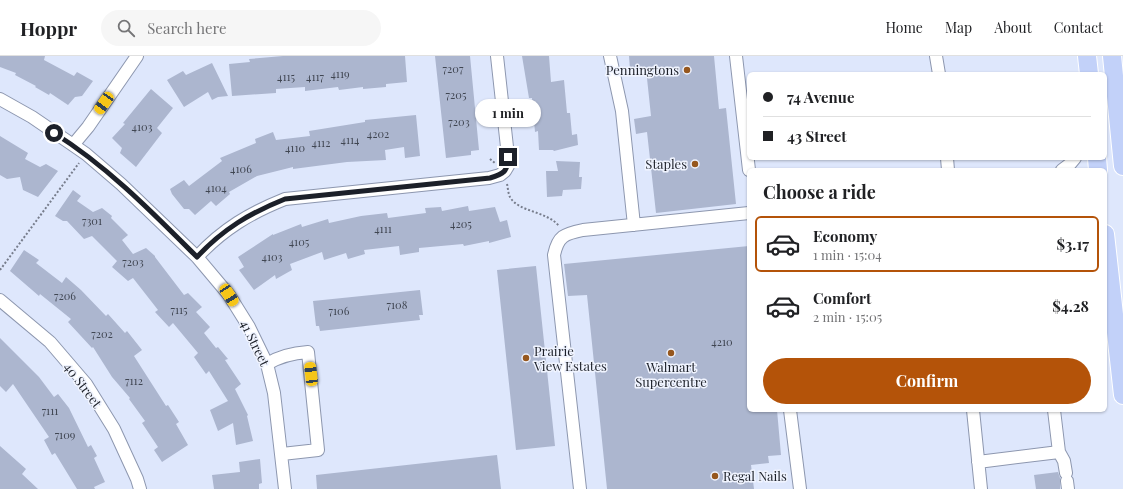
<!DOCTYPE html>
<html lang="en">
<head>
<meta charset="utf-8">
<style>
  body { margin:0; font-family:"Playfair Display",serif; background:#f6f6f6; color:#202124; height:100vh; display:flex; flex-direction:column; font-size:15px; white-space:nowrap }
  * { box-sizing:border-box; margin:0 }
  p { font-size:13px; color:#757577 }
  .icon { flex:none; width:22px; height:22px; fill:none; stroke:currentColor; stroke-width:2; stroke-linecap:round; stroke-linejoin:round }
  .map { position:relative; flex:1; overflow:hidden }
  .details { position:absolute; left:747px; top:112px; width:360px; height:244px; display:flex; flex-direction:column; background:#fff; border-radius:6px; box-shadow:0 1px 3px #0004 }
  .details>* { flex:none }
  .banner { position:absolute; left:747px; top:16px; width:360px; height:88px; border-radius:6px; box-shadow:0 1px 3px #0004; display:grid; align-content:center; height:88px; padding:0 16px; background:#fff }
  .end { position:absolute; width:18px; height:18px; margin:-9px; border:5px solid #1c2029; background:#fff; box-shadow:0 0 0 2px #fff }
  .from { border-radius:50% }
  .bubble { position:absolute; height:28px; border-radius:14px; background:#fff; box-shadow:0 1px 3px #0004; font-size:13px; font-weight:700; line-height:28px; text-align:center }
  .car { position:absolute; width:12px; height:24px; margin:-12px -6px; border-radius:5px; box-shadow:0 0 3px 1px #0007; background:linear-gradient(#f5c518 24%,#345 0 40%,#f5c518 0 76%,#345 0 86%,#f5c518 0) }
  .banner b { display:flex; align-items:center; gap:14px; height:38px; font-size:15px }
  .banner b+b { border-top:1px solid #e0e0e0 }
  .banner i { width:10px; height:10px; background:#202124 }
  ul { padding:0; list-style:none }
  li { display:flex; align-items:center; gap:12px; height:56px; margin:0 8px 6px; padding:0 8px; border:2px solid transparent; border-radius:6px }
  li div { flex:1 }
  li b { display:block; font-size:15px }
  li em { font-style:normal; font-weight:700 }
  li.active { border-color:#b45309 }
  li>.icon { width:36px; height:36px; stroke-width:1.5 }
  h2 { padding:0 16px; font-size:18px; line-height:48px }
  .primary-button { display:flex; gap:8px; margin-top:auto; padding:8px 16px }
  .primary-button a { flex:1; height:46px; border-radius:24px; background:#b45309; color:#fff; font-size:16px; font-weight:700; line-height:46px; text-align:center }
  header { display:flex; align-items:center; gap:24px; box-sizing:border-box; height:56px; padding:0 20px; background:#fff; border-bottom:1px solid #e0e0e0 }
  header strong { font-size:19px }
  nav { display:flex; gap:22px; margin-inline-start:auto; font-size:14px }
  .search { width:280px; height:36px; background:#f6f6f6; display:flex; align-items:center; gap:10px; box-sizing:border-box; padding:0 14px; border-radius:22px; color:#757577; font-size:15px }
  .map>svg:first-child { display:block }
  .building { fill:#acb6cf }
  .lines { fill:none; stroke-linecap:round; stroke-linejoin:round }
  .minor-casing { stroke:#8d97af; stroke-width:14 }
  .highway-casing { stroke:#fff; stroke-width:20 }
  .path { stroke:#777d8c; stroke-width:2; stroke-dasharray:2 2; stroke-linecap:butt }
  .minor { stroke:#fff; stroke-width:12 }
  .highway { stroke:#c2d1f9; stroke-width:18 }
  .route { stroke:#1c2029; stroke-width:5 }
  .poi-dot { fill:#96571e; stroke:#f0f4ff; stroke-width:1.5 }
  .labels { text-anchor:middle; stroke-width:3; stroke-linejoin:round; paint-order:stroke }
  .number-label { font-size:11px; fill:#404652 }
  .poi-label { font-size:13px; fill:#1c2029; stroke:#f0f4ff; text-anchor:end }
  .street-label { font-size:13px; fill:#1c2029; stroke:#f0f4ff }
</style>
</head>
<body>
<header>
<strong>Hoppr</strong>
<div class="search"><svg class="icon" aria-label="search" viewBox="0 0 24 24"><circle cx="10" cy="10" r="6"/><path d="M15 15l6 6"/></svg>Search here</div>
<nav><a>Home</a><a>Map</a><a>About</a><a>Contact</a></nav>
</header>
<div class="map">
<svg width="1123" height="433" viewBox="0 0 1123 433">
  <rect width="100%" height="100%" fill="#dee7fc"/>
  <path class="building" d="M0,0H45L44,4L74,20L77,16L93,25L82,40L75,41L68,49L50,37L49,39L35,31L36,30L15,19L16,17L0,11Z
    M283,0H405L407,26L386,28V31L363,33V31L339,34L338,31L305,35V31L276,33V37L232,40L229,8L250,6L249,3Z
    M435,0H470L479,94L471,95V99L446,102Z
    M522,0H549L551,26L564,24L567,57H570L572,79L577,78L578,89L554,95L553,94H539L538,75L535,76L532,42H529Z
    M629,0H714L719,53L726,52L736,148L656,157L647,76L636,78L634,63L651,60L646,13L630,14Z
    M212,7L228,40L218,41L212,44L208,36L184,51L167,24L183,15L186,19Z
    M151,33L173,52L157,72L162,77L136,111L120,97L122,92L112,82L125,68L123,67Z
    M416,59L420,100L405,102L404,91L385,94L386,104L347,106L293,113V111L257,120L229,136L230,138L216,150L211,145L195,159L189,153H184L172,138L170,133L184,124L189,130L222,105L220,102L256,87L255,83L273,76L276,84L310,80L309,75L365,66V64Z
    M0,80L28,97L25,103L40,111L46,108L58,115L38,141L23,134L20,121L7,123L0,119Z
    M556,105L580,106L579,121H582L581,133L563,134L562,140L547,141L546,115H558Z
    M73,134L81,140L77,145L93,156L102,152L112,160L111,162L128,179L122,184L133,198L146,192L155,200V201L184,239L188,237L202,251L196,256L210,271L204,277L216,292L218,291L228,303L225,304L241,328L235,333L248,359L247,360L253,385L236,389L233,367L218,375L210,354L228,345L209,315L206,318L194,301L198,297L173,267L169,271L155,256L158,254L133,222L128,225L112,211L117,205L92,180L84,183L67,165H63L55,160Z
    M468,150L469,155L495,151L500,166L507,164L511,181L489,187V185L464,190L463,188L419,192V196L400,199L399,190L364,194L365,198L348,203L346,197L324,204L322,196L290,208L292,214L276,223L275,219L254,234L239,214L244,211L238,201L273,178V179L301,168L302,171L328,163L329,167L361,160L387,157L388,162L426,157L425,152L441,151L442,155Z
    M749,190V354H777L781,399L768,400L769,407L751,409L754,433H607L587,239L568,240L564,208Z
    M24,194L39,204L36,207L62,227L66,221L81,234L106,260L108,258L125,277L127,275L142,294L134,300L166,350L168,349L179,366L176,368L188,389L162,406L154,394L158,391L142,367L145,365L129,343L130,342L112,321L93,291L92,292L68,266L71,263L40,238L39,240L10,215Z
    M536,210L555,390L516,394L497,214Z
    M420,234L423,259H419L420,264L320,275L319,270H316L313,245Z
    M0,282L39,321L54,341L58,338L69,352L88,391L91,389L97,400L94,402L105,426L94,431L95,433H77L55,397L52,399L44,384L49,381L13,328L6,336L0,330Z
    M0,390L26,413L22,418L38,433H0Z
    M497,399L501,433H317L316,419Z
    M260,403L262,427L259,428V433H214L212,419L240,416L239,406Z
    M1058,416L1060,422V433H1036L1034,419Z"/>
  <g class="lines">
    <defs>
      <path id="minor" d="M610,0L622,55L634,169
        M736,0L749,114
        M936,0L939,18
        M0,43L32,61L73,89L86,98L121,128L197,201L229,239L249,271L267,308L274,337L285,433
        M73,89L88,71L137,0
        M947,102L948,114
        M1062,114L1070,108L1075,102
        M197,201C223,173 250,157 285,143L489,122L500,119L505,115L508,110L507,91L497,0
        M0,244L50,286L86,328L114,373L137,423L140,433
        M267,308C280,300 293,297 308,296L318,394L282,398
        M790,354L800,433
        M973,354L981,433
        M1054,354L1059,396L1064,405L1066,417
        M978,406L1059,396
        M1067,425L1068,433
        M580,433L554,199C558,180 564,178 583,174L749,157"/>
      <path id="highway" d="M1087,0L1089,18
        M1112,0L1123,110
        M1097,102L1098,114
        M1105,178L1123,339"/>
    </defs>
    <use href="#minor" class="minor-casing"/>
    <use href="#highway" class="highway-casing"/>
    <path class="path" d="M490,103L496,108
      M507,128C508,132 508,137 510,141C518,156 547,155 559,170
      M0,214L79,107"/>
    <use href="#minor" class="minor"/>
    <use href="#highway" class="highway"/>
  </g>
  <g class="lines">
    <path class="route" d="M54,77C107,110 152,156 197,201C223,173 250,157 285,143L490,122C503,118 508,116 508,101"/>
  </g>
  <g class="poi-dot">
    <circle cx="687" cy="14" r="4"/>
    <circle cx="695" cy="108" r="4"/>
    <circle cx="671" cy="297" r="4"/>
    <circle cx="526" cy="302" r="4"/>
    <circle cx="715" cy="420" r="4"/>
  </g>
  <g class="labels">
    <g class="number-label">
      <text x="453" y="17">7207</text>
      <text x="340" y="22">4119</text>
      <text x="286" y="25">4115</text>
      <text x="315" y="25">4117</text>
      <text x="456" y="43">7205</text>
      <text x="459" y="70">7203</text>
      <text x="142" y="75">4103</text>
      <text x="378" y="82">4202</text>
      <text x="350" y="88">4114</text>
      <text x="321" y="91">4112</text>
      <text x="295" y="96">4110</text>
      <text x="241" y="117">4106</text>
      <text x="216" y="136">4104</text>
      <text x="92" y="169">7301</text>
      <text x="461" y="172">4205</text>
      <text x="383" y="177">4111</text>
      <text x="299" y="190">4105</text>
      <text x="272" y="205">4103</text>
      <text x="133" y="210">7203</text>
      <text x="65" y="244">7206</text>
      <text x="397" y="253">7108</text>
      <text x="179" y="258">7115</text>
      <text x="339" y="259">7106</text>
      <text x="102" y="282">7202</text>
      <text x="722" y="290">4210</text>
      <text x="134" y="329">7112</text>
      <text x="50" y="359">7111</text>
      <text x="65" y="383">7109</text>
    </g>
    <g class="poi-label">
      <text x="679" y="19">Penningtons</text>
      <text x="687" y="113">Staples</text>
      <text x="534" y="300" text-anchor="start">Prairie<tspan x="534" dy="15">View Estates</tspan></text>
      <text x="671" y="316" text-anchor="middle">Walmart<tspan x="671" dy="15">Supercentre</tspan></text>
      <text x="723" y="425" text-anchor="start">Regal Nails</text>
    </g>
    <g class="street-label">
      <text transform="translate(255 287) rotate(64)" y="5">41 Street</text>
      <text transform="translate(83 329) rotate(53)" y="5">40 Street</text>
    </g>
  </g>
</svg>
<i class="end from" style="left:54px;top:77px"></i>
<i class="end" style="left:508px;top:101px"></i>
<div class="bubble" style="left:475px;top:43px;width:66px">1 min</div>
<i class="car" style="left:104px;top:47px;rotate:215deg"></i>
<i class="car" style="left:229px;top:239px;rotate:147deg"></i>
<i class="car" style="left:311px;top:318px;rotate:353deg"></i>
<div class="banner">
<b><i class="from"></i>74 Avenue</b>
<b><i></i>43 Street</b>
</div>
<section class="details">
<h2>Choose a ride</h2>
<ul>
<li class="active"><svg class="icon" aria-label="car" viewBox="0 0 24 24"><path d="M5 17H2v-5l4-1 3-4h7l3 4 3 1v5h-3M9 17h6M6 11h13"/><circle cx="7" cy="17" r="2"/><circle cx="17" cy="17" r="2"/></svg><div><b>Economy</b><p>1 min · 15:04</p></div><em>$3.17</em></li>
<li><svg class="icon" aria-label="car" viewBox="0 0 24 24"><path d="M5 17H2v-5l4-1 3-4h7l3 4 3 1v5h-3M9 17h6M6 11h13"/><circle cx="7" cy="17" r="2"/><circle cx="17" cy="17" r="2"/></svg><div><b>Comfort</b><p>2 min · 15:05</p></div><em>$4.28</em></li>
</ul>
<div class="primary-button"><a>Confirm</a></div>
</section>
</div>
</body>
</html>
